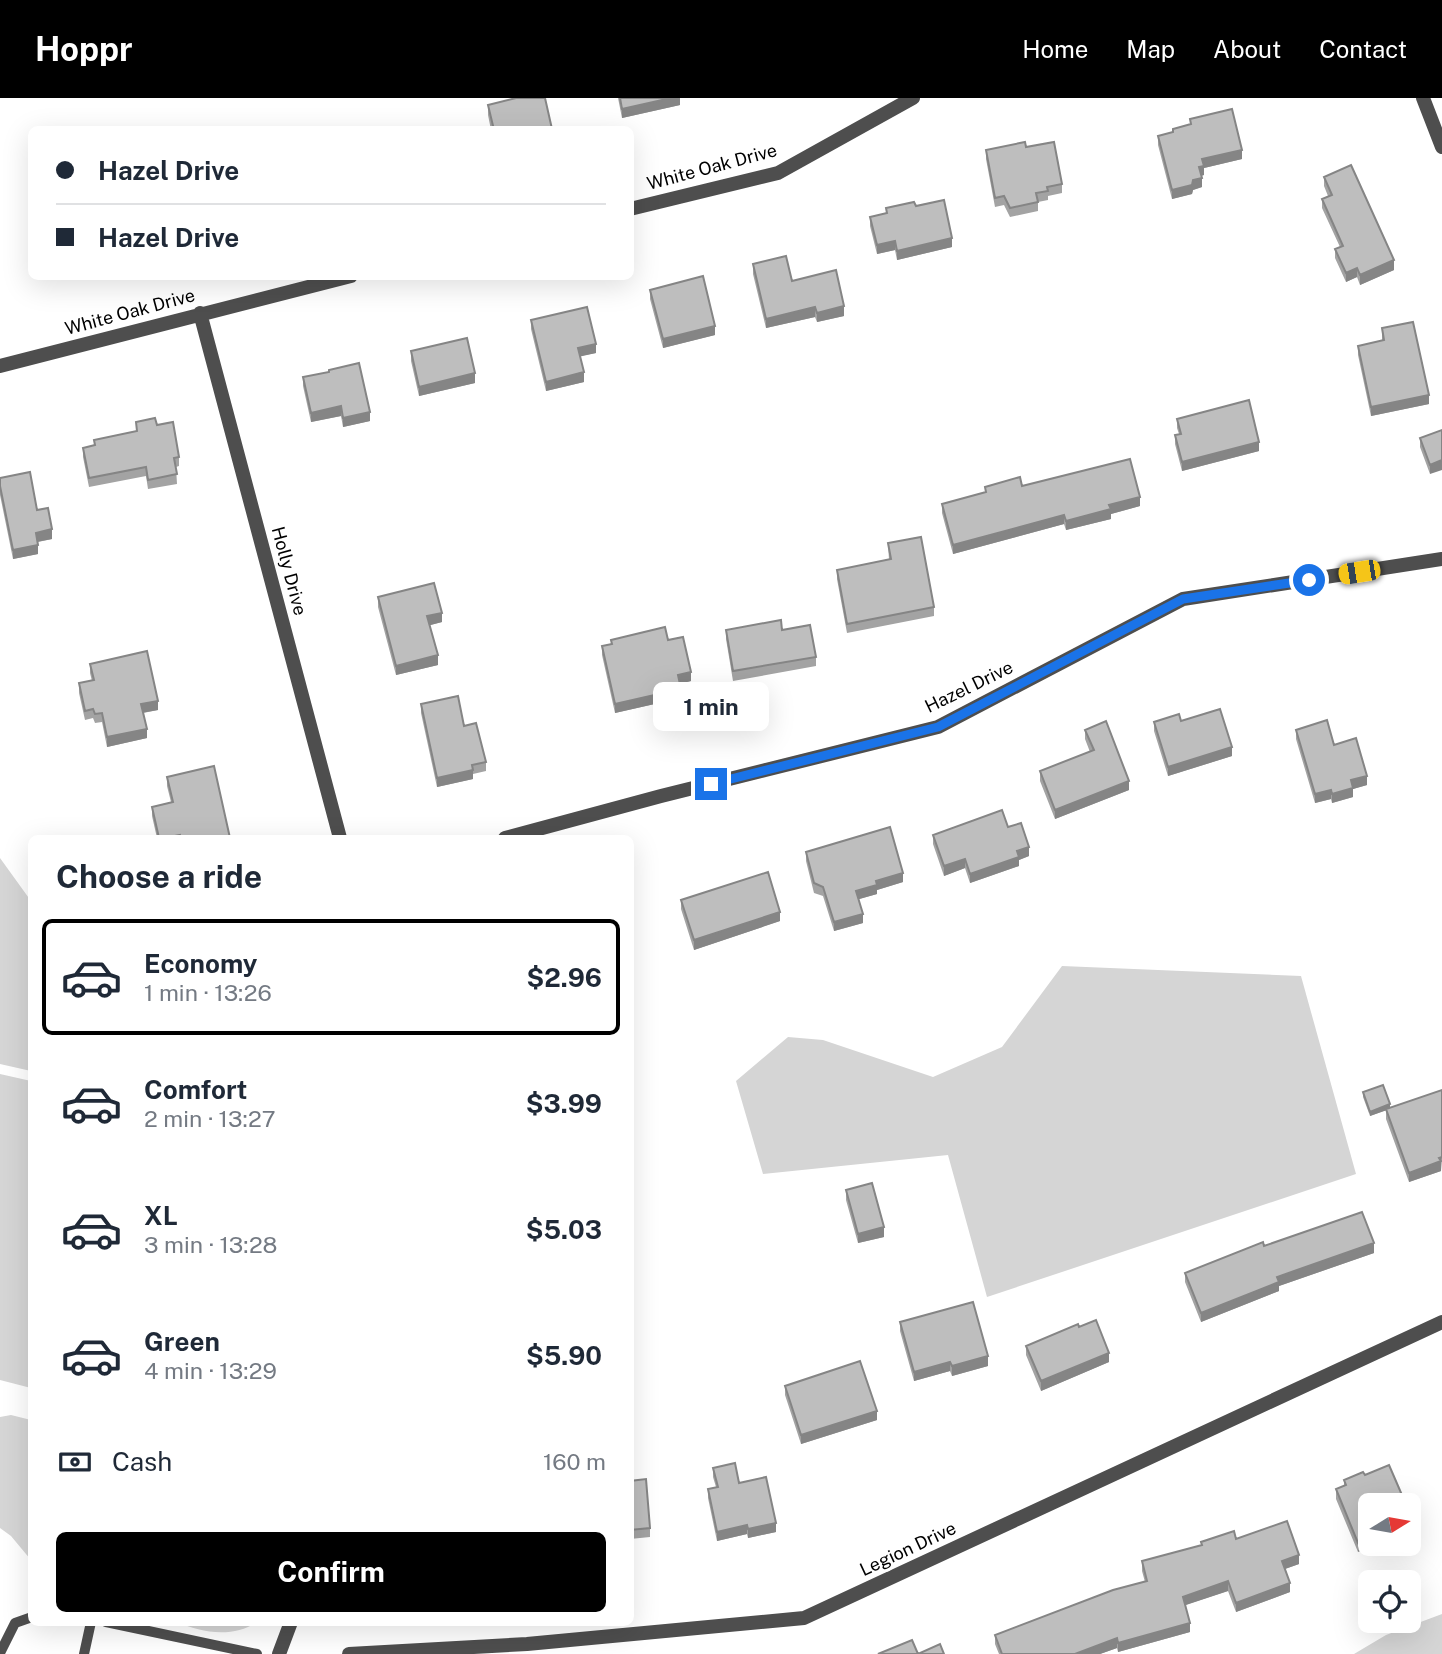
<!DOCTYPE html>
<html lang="en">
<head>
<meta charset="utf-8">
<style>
  body { margin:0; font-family:"Public Sans",sans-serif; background:#f6f6f7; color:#1f2937; height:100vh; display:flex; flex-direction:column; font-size:26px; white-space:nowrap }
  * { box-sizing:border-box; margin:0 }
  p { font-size:23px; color:#747a83 }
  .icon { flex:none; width:38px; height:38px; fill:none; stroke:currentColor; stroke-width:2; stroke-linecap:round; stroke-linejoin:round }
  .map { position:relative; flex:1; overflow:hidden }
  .side { position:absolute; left:28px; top:737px; width:606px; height:791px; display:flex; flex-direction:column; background:#fff; border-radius:10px; box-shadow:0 7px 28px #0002 }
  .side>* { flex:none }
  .top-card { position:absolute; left:28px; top:28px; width:606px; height:154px; border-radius:10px; box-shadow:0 7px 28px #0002; display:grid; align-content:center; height:154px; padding:0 28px; background:#fff }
  .needle { width:46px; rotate:79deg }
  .fabs { position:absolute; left:1358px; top:1395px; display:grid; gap:14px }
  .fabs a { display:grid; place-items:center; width:63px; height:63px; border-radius:10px; background:#fff; box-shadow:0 7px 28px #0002; font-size:35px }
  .end { position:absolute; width:32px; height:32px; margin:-16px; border:9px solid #1a73e8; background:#fff; box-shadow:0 0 0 4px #fff }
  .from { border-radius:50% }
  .bubble { position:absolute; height:49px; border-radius:10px; background:#fff; box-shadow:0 7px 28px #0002; font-size:23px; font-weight:700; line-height:49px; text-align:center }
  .car { position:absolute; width:21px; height:42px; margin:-21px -10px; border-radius:9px; box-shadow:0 0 5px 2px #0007; background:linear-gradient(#f5c518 24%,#345 0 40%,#f5c518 0 76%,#345 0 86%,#f5c518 0) }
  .top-card b { display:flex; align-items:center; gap:24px; height:66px; font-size:26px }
  .top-card b+b { border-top:2px solid #e0e1e3 }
  .top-card i { width:18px; height:18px; background:#1f2937 }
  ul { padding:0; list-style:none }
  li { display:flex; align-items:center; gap:21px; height:116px; margin:0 14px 10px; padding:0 14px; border:4px solid transparent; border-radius:10px }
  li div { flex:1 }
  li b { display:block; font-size:26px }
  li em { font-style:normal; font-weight:700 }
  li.on { border-color:#000 }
  li>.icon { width:63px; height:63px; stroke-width:1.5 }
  h2 { padding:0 28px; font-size:32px; line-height:84px }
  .pay { display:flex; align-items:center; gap:18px; height:77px; padding:0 28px; font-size:26px }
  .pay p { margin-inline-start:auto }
  .cta { display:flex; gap:14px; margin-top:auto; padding:14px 28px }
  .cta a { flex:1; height:80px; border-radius:10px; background:#000; color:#fff; font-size:28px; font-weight:700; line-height:80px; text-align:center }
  header { display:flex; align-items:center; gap:42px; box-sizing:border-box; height:98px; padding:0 35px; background:#000; color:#fff }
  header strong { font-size:33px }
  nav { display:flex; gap:38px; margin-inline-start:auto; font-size:24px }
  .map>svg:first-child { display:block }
  .green { fill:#d5d5d5 }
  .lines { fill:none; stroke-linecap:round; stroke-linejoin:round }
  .service { stroke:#4e4e4e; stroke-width:10 }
  .minor { stroke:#4e4e4e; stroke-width:14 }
  .wall { fill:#a3a3a3 }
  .shaded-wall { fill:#858585 }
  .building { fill:#bebebe; stroke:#858585; stroke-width:2 }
  .route { stroke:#1a73e8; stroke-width:9 }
  .labels { text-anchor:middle; stroke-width:6; stroke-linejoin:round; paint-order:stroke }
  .street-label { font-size:18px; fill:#000; stroke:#fff }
</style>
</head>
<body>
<header>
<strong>Hoppr</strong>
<nav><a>Home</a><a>Map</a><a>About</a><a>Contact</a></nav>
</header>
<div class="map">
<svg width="1442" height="1556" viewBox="0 0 1442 1556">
  <rect width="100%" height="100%" fill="#fff"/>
  <path class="green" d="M0,760L31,803V973L0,966Z
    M1062,868L1301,878L1356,1076L987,1199L948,1057L763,1076L736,983L788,939L823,942L933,979L1002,949Z
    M0,976L31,983V1290L0,1282Z
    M11,1317L31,1322V1462L11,1438L0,1430V1319Z
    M1442,1516V1556H1354L1386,1537Z
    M177,1524H257C234,1540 201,1535 177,1524Z"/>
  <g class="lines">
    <path class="service" d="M106,1524L257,1556
      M0,1555L15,1525L32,1519
      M84,1556L91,1524"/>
    <path class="minor" d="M1423,0L1442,49
      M630,111L778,75L913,0
      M200,215L340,740
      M0,268L351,178
      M505,740L661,698L938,629L1183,501L1442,461
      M279,1556L291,1524
      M349,1556L527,1546L804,1520L1442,1224"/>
  </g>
  <path class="wall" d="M618,0H680V7L622,20Z
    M488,7L552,32H491L488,17Z
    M1190,21L1242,61L1204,70V77L1201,78L1202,89L1193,92L1192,96L1172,101L1158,47V38L1173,35V31L1190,27Z
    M1026,49L1062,86V95L1048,98V102L1038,104V113L1010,119L1004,107L995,109L986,61V52Z
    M1324,79L1394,172L1360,187L1357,179L1346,184L1335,160V151L1340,149L1322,110V101L1328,98L1324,88Z
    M916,108L952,149L897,162L895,152L877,156L870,128V119L886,115V110Z
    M753,166L792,183L844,218L817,224L815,219L766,230L753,176Z
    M650,192L715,237L663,250L650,201Z
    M531,222L596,255L580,258L584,284L546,293L531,231Z
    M1382,230L1429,306L1371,318L1358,257V248L1382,243Z
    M411,253L475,285L419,298L411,263Z
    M303,279L370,323L343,329L341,318L311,324L303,288Z
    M1177,321L1259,353L1182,373L1175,346V337L1179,336L1177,330Z
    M136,324L157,327L179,359V368L176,369L177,386L148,391L146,378L89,389L83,359V350L94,347V342L136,334Z
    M1442,332L1430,376L1420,349V340Z
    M0,380L37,412L52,441L38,444V456L13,461L0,397Z
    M1022,388L1140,408L1111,416V421L1066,432L1064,426L953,456L942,415V406L985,395V389Z
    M888,445L934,509V518L847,535L837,481V472L889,462Z
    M378,499L442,524L430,527L438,567L396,577L378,509Z
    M726,532H782L816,559V568L733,583L726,541Z
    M611,542H668L691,583L680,586L681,600L615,615L602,557V548L611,546Z
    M90,566L158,612L143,615L147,640L107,649L102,624L95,625L93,620L85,622L79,595V585L92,583L90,575Z
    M421,606L464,628L486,664V673L473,676V681L437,689L421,615Z
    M1181,623L1232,658L1168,678L1154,633V624Z
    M1085,632L1129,692L1055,721L1040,683V673L1090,654L1085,641Z
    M1296,632L1334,647L1367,687L1353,691V699L1332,705L1331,701L1315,705L1296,641Z
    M167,679L230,740H157L152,718V709L171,704L167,688Z
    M1008,729L1029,758L1019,762V768L970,785L965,770L944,778L933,746V737Z
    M806,754L903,784L877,792V796L859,801L863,825L834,833L823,798L814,795L806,763Z
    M681,802L780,823L694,852L681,811Z
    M1363,994L1390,1010L1441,1068V1073L1409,1084L1386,1021V1012L1370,1018L1363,999Z
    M846,1092L884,1139L858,1145L846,1102Z
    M1264,1148L1374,1155L1279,1188V1193L1201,1224L1185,1184V1175Z
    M900,1224L988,1268L952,1278L950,1273L914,1283L900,1233Z
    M1079,1229L1109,1264L1041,1293L1026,1257V1248Z
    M785,1288L877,1322L801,1346L785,1297Z
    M713,1370L739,1385L776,1434L748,1440L747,1436L717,1443L708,1400V1391L716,1389L713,1379Z
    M1365,1377L1405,1407H1370L1358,1454L1336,1401V1391L1344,1388V1382Z
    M630,1383L650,1430V1439L630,1441Z
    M1236,1441L1299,1466L1285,1471L1290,1494L1236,1514L1228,1493L1185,1507L1190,1534L1118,1554L1117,1550L1100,1556H999L995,1546V1537L1145,1484L1142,1473V1463L1201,1447V1444Z"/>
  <path class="shaded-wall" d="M671,0H680V7L622,20V11Z
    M1242,52V61L1204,70V77L1199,78V69L1202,61Z
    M1202,80V89L1193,92L1192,96L1172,101V92L1193,82Z
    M952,140V149L897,162V153Z
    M895,143V152L877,156V147Z
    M1394,162V172L1360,187V177Z
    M1357,170V179L1346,184V175Z
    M844,208V218L817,224V215Z
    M815,209V219L766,230V221Z
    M715,228V237L663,250V241Z
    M596,246V255L578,259V250Z
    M584,274V284L546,293V284Z
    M475,275V285L419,298V289Z
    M1429,297V306L1371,318V309Z
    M341,308V318L311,324V315Z
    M370,314V323L343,329V320Z
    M1259,344V353L1182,373V364Z
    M1442,362V372L1430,376V367Z
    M1140,399V408L1111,416V421L1066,432V423L1109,407Z
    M1064,417V426L953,456V447Z
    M52,431V441L36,444V435Z
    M38,447V456L13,461V452Z
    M442,515V524L427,528V518Z
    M438,557V567L396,577V568Z
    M691,574V583L678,586V577Z
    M681,591V600L615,615V606Z
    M158,603V612L141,615V606Z
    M147,631V640L107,649V639Z
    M1232,649V658L1168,678V669Z
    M473,672V681L437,689V680Z
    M1367,678V687L1353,691V699L1332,705V696L1351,682Z
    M1129,683V692L1055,721V712Z
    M1331,692V701L1315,705V696Z
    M180,737V740H165Z
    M1029,749V758L1019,762V768L970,785V776L1017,753Z
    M965,761V770L944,778V768Z
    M903,775V784L877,792V796L856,802V793L876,783Z
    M780,814V823L694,852V842Z
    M863,816V825L834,833V824Z
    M1390,1006V1011L1370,1018V1014Z
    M1442,1059L1441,1073L1409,1084V1075Z
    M884,1129V1139L858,1145V1136Z
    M1374,1145V1155L1279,1188V1193L1201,1224V1215L1277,1179Z
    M1109,1255V1264L1041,1293V1283Z
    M988,1258V1268L952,1278V1268Z
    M950,1264V1273L914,1283V1274Z
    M877,1313V1322L801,1346V1337Z
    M776,1425V1434L748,1440V1431Z
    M747,1427V1436L717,1443V1434Z
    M1370,1439V1446H1377L1358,1454V1445Z
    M1299,1457V1466L1282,1472V1463Z
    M1228,1483V1493L1183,1508V1499Z
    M1290,1485V1494L1236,1514V1505Z
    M1190,1525V1534L1118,1554V1545Z
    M1117,1540V1550L1100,1556H1075Z"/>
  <path class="building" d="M516,0H545L552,31L494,32L488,7Z
    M620,0H671L622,11Z
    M1232,11L1242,52L1202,61L1204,68L1199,69L1202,80L1193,82L1192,87L1172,92L1158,38L1173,34V31L1191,26L1190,21Z
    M1025,44L1026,49L1054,44L1062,86L1047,89L1048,93L1036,95L1038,104L1010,110L1004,98L995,100L986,52Z
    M1351,67L1394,162L1360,177L1357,170L1346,175L1335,151L1343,148L1322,101L1332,97L1324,79Z
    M944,102L952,140L897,153L895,143L877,147L870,119L887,115L886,110L914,104L916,108Z
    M786,158L792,183L836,172L844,208L817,215L815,209L766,221L753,166Z
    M703,178L715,228L663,241L650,192Z
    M587,209L596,246L578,250L584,274L546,284L531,222Z
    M1413,224L1429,297L1371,309L1358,248L1384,242L1382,230Z
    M467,240L475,275L419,289L411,253Z
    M359,265L370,314L343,320L341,308L311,315L303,279L329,274V272Z
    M1249,302L1259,344L1182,364L1175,337L1181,336L1177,321Z
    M155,320L157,327L173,324L179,359L174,360L177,376L148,382L146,369L89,380L83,350L95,347L94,342L137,333L136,324Z
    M1442,332V362L1430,367L1420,340Z
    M1130,361L1140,399L1109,407L1111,411L1066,423L1064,417L953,447L942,406L986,394L985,389L1020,379L1022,388Z
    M30,374L37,412L48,410L52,431L36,435L38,447L13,452L0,388V380Z
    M921,439L934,509L847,526L837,472L891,461L888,445Z
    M434,485L442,515L427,518L438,557L396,568L378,499Z
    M781,522L782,532L810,527L816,559L733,573L726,532Z
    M665,529L668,542L683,539L691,574L678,577L681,591L615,606L602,548L612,546L611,542Z
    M147,553L158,603L141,606L147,631L107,639L102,615L95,616L93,611L85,613L79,585L94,582L90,566Z
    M458,598L464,628L476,625L486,664L472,667L473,672L437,680L421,606Z
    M1220,611L1232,649L1168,669L1154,624L1179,616L1181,623Z
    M1327,622L1334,647L1356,640L1367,678L1351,682L1353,690L1332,696L1331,692L1315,696L1296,632Z
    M1106,623L1129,683L1055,712L1040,673L1094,652L1085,632Z
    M214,668L230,740H181L180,737L165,740H159L152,709L173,704L167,679Z
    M1002,712L1008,729L1021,725L1029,749L1017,753L1019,759L970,776L965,761L944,768L933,737Z
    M890,729L903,775L876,783L877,787L856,793L863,816L834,824L823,789L814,785L806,754Z
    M768,774L780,814L694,842L681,802Z
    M1383,987L1390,1006L1370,1014L1363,994Z
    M1442,992V1059L1439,1060L1441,1063L1409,1075L1386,1011Z
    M872,1085L884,1129L858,1136L846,1092Z
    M1362,1114L1374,1145L1277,1179L1279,1184L1201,1215L1185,1175L1263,1144L1264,1148Z
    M973,1204L988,1258L952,1268L950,1264L914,1274L900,1224Z
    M1096,1222L1109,1255L1041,1283L1026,1248L1078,1226L1079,1229Z
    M860,1263L877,1313L801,1337L785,1288Z
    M735,1365L739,1385L766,1379L776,1425L748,1431L747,1427L717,1434L708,1391L718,1389L713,1370Z
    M1389,1367L1405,1404L1398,1407H1370V1439L1358,1445L1336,1391L1346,1387L1344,1382L1363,1374L1365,1377Z
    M646,1381L650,1430L630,1432V1383Z
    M1287,1423L1299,1457L1282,1463L1290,1485L1236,1505L1228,1483L1183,1499L1190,1525L1118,1545L1117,1540L1075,1556H1002L995,1537L1113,1492L1147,1483L1142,1463L1202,1447L1201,1444L1234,1433L1236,1441Z
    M912,1542L918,1556L940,1546L944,1556H878Z"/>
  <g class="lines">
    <path class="route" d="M711,686L938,629L1183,501L1309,482"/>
  </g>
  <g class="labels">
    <g class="street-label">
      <text transform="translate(712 69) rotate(-15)" y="6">White Oak Drive</text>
      <text transform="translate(130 214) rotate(-15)" y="6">White Oak Drive</text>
      <text transform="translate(289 473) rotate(75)" y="6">Holly Drive</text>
      <text transform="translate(969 589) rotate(-26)" y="6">Hazel Drive</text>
      <text transform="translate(908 1451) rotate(-25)" y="6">Legion Drive</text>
    </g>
  </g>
</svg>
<div class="fabs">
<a><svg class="needle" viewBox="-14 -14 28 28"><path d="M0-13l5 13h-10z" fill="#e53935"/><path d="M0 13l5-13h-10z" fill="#747a83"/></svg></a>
<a><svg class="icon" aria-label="locate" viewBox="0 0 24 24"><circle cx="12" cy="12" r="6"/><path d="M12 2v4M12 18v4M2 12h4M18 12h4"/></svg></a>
</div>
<i class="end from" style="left:1309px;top:482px"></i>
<i class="end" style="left:711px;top:686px"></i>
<div class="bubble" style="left:653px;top:584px;width:116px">1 min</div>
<i class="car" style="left:1359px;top:474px;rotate:261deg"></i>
<div class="top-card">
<b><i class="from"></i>Hazel Drive</b>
<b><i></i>Hazel Drive</b>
</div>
<section class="side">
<h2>Choose a ride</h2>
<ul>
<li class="on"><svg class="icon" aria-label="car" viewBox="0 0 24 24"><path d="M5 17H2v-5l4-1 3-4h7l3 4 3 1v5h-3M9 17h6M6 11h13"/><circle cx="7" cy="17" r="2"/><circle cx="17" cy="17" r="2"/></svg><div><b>Economy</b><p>1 min · 13:26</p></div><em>$2.96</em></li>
<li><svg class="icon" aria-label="car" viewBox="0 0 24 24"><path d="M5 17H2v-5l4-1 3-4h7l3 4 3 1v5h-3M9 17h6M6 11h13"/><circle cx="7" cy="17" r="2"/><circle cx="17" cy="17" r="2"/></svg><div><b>Comfort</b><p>2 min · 13:27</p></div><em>$3.99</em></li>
<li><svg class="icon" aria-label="car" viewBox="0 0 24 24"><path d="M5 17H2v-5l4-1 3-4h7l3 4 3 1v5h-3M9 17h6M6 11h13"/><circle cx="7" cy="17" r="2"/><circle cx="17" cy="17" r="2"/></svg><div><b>XL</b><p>3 min · 13:28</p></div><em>$5.03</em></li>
<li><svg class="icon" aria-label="car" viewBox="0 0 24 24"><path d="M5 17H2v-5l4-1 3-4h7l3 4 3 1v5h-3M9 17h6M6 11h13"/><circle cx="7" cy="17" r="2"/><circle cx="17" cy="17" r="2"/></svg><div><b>Green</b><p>4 min · 13:29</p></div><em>$5.90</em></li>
</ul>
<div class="pay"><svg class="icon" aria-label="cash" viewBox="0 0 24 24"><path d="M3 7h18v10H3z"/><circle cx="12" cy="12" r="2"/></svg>Cash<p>160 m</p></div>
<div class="cta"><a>Confirm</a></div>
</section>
</div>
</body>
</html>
